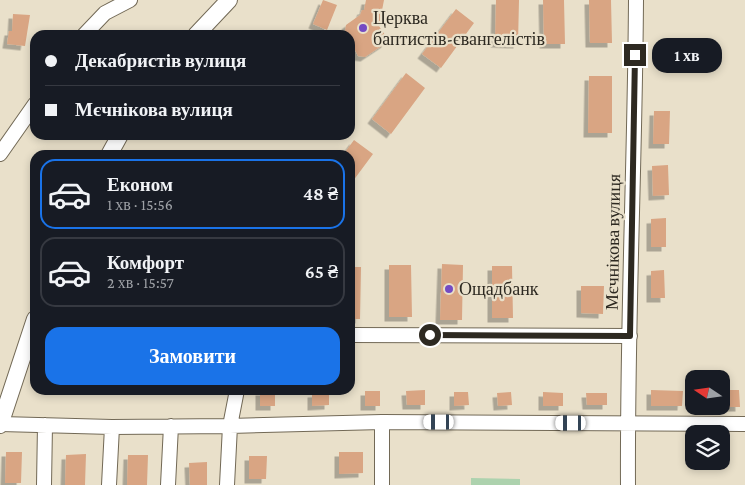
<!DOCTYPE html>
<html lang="uk">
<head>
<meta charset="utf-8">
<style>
  body { margin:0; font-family:"Crimson Pro",serif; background:#20242c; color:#f1f3f6; height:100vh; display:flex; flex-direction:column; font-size:19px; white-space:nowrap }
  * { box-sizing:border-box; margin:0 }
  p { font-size:16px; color:#9ea1a6 }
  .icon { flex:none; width:28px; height:28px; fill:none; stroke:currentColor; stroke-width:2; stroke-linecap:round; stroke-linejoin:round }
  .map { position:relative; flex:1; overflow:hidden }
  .details { position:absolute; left:30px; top:150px; width:325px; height:245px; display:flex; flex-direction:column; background:#171b24; border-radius:15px; box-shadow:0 2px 8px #0003 }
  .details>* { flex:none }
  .banner { position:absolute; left:30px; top:30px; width:325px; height:110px; border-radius:15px; box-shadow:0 2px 8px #0003; display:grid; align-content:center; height:110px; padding:0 15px; background:#171b24 }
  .needle { width:32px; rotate:283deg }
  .controls { position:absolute; left:685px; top:370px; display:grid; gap:10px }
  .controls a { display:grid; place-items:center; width:45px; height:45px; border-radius:10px; background:#171b24; box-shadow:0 2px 8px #0003; font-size:25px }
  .end { position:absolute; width:22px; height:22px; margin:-11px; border:6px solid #2d2921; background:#fff; box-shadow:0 0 0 2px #fff }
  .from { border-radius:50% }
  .bubble { position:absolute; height:35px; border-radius:15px; background:#171b24; box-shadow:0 2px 8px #0003; font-size:16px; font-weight:600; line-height:35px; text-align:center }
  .car { position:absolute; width:15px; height:30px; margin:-15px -8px; border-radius:6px; box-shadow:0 0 4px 1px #0007; background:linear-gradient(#fff 24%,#345 0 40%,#fff 0 76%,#345 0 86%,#fff 0) }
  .banner b { display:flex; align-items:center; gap:18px; height:48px; font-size:19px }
  .banner b+b { border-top:1px solid #363941 }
  .banner i { width:12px; height:12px; background:#f1f3f6 }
  ul { padding:9px 0 0; list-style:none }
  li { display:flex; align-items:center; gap:15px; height:70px; margin:0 10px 8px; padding:0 5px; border:2px solid #363941; border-radius:15px }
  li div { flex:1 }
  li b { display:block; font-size:19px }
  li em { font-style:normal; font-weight:600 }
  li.selected { border-color:#1a73e8 }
  li>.icon { width:45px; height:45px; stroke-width:1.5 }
  .primary-button { display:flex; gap:10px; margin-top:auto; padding:10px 15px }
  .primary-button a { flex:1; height:58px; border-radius:15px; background:#1a73e8; color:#fff; font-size:20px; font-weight:600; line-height:58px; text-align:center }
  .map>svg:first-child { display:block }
  .green { fill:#add2ae }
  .building { fill:#d9a583; filter:url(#shadow) }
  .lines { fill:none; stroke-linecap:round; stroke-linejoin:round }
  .minor-casing { stroke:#726956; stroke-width:16 }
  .major-casing { stroke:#726956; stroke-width:18 }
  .minor { stroke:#fff; stroke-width:14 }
  .major { stroke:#fff; stroke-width:16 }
  .route { stroke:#2d2921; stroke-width:6 }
  .poi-dot { fill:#744bc3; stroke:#e9e0ca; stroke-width:2 }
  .labels { text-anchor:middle; stroke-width:4.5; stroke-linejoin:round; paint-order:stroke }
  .poi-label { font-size:18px; fill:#2d2921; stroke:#e9e0ca; text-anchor:start }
  .street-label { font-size:18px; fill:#2d2921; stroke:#e9e0ca }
</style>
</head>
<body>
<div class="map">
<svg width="745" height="485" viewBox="0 0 745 485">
  <defs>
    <filter id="shadow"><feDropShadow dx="-4.5" dy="4.5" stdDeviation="0" flood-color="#0004"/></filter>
  </defs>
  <rect width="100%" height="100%" fill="#e9e0ca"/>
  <path class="green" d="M471,478L520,479V485H471Z"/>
  <path class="building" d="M323,0L337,5L327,30L313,24Z
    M366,0H384L379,26L387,38L386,43L365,57L358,56L350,40V35H347L345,31L346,25L360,15L362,10H364Z
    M496,0H519L518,44L495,43Z
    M543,0H564L565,44H544Z
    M589,0H611L612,43H590Z
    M456,9L474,23L441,68L422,54Z
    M13,14L30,15L25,46L7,44L9,31H12Z
    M661,40H681V57L661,56Z
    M406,73L425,88L391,134L372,119Z
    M589,76H612V133H588Z
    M654,111H670L669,144H653Z
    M354,140L373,154L350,185V155H343Z
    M668,165L669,195L653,196L652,166Z
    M666,218V247H651V219Z
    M442,264L463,265L462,320H440Z
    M389,265H411L412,317H389Z
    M492,266H512L513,318H492Z
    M350,267H361L360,319H350Z
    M664,270L665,298H651V271Z
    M581,286H604L603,314L581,313Z
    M425,390V405H407L406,391Z
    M651,390L683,391L682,406H651Z
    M721,390H739L740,407H721Z
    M260,391H275V406H260Z
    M365,391H380V406H365Z
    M329,392V405L312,406V393Z
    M454,392H468L469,405L454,406Z
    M511,392L512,405L498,406L497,393Z
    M543,392L563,393V406H543Z
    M586,393H607V405H587Z
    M6,452H22L21,483H5Z
    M339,452H363V473L339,474Z
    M86,454L85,485H65L66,455Z
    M128,455H148L147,485H127Z
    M249,456H267L266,479H249Z
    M207,462V485H190L189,463Z"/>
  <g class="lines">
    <defs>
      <path id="minor" d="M84,35L105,13L130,0
        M0,154L35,104
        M350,335L630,336
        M1,424L112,427L230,426L237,390
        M44,485L45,425
        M109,485L112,427
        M168,485L171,426
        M227,485L230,426L382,422L745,424
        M382,485V422
        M628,485C627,323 635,162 636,0"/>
      <path id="major" d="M196,35L229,0
        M109,155L120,135
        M0,425L35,319"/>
    </defs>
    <use href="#minor" class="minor-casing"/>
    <use href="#major" class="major-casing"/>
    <use href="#minor" class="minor"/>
    <use href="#major" class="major"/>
  </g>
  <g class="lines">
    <path class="route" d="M430,335L630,336L635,55"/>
  </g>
  <g class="poi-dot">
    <circle cx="363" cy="28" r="5"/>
    <circle cx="449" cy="289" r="5"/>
  </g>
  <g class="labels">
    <g class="poi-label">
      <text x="373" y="24">Церква<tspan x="373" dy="21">баптистів-євангелістів</tspan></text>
      <text x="459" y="295">Ощадбанк</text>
    </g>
    <g class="street-label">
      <text transform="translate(613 242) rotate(-89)" y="6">Мєчнікова вулиця</text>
    </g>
  </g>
</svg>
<div class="controls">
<a><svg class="needle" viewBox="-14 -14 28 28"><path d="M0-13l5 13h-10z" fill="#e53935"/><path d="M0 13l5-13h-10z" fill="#9ea1a6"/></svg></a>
<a><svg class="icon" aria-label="layers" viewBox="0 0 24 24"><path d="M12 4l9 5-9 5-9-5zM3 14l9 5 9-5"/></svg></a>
</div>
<i class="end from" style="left:430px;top:335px"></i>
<i class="end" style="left:635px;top:55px"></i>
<div class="bubble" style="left:652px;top:38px;width:70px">1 хв</div>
<i class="car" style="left:439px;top:422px;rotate:270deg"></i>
<i class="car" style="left:571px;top:423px;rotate:270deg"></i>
<div class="banner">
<b><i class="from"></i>Декабристів вулиця</b>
<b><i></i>Мєчнікова вулиця</b>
</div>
<section class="details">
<ul>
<li class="selected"><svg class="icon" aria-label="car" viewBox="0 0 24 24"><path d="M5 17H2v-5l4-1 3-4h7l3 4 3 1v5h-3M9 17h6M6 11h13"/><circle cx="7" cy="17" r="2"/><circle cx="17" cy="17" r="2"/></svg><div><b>Економ</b><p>1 хв · 15:56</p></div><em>48 ₴</em></li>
<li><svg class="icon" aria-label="car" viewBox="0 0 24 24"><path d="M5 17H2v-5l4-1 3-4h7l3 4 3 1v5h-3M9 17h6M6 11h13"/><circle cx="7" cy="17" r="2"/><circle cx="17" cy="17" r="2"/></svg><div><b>Комфорт</b><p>2 хв · 15:57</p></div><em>65 ₴</em></li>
</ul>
<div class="primary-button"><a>Замовити</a></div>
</section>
</div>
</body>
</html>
